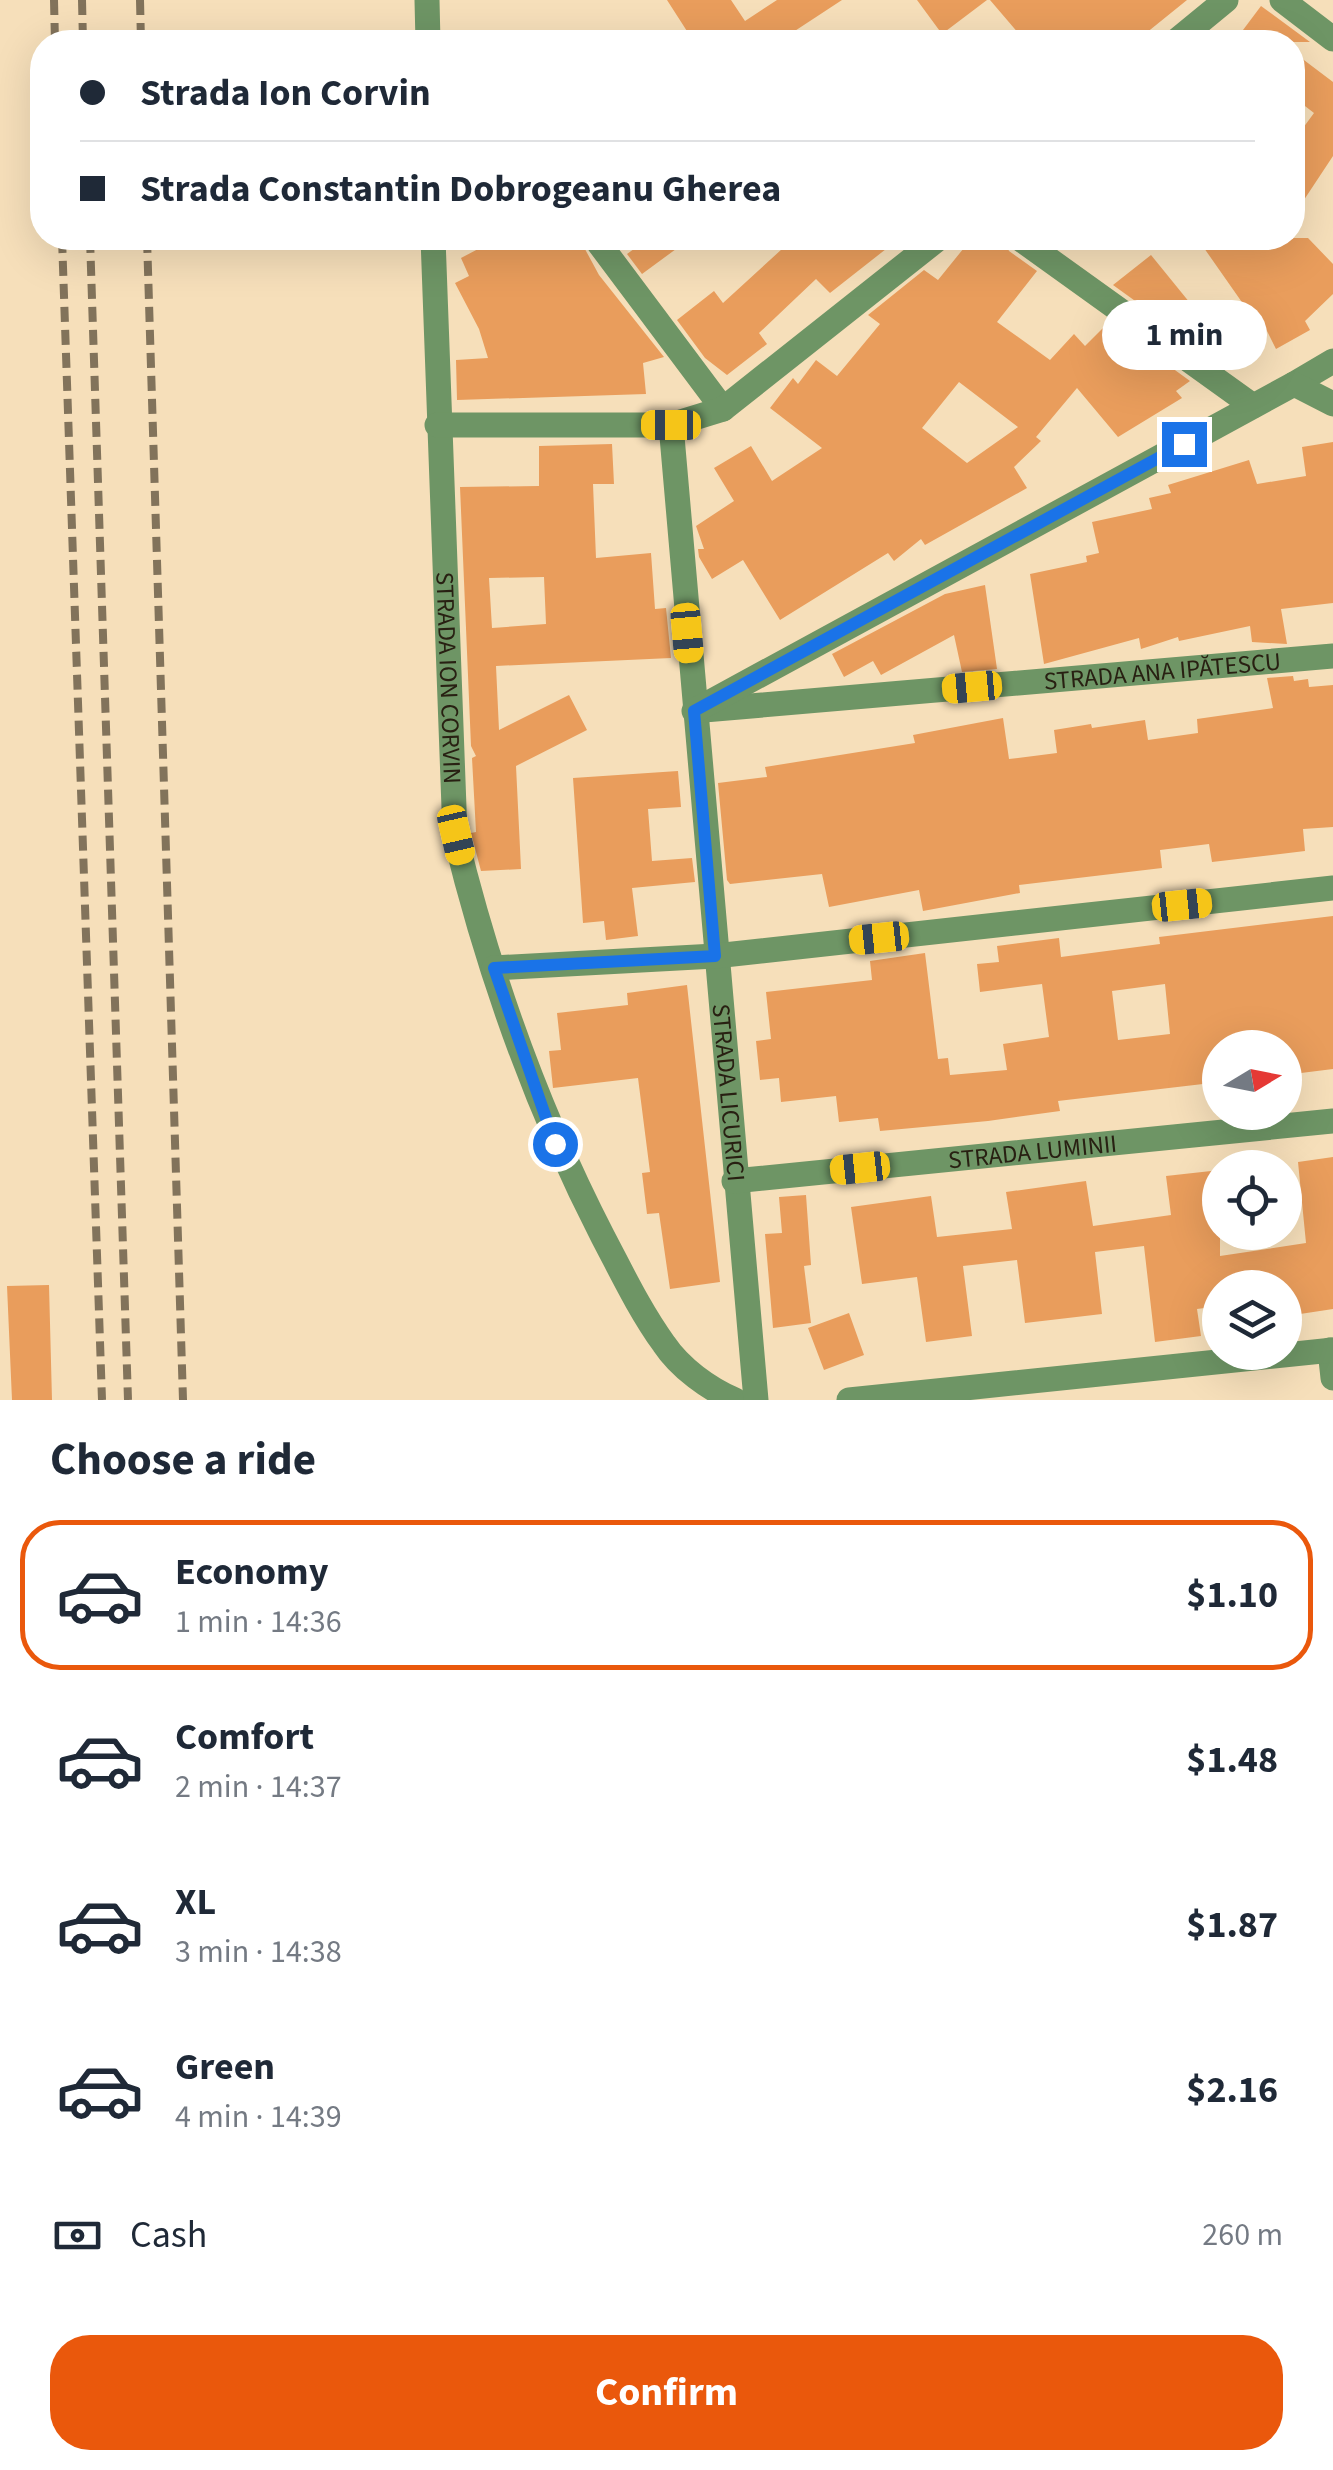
<!DOCTYPE html>
<html lang="en">
<head>
<meta charset="utf-8">
<style>
  body { margin:0; font-family:"Source Sans 3",sans-serif; background:#f6f6f7; color:#1f2937; height:100vh; display:flex; flex-direction:column; font-size:38px; white-space:nowrap }
  * { box-sizing:border-box; margin:0 }
  p { font-size:32px; color:#747a83 }
  .icon { flex:none; width:55px; height:55px; fill:none; stroke:currentColor; stroke-width:2; stroke-linecap:round; stroke-linejoin:round }
  .map { position:relative; height:1400px; overflow:hidden }
  .sheet { display:flex; flex-direction:column; background:#fff; flex:1 }
  .sheet>* { flex:none }
  .top-card { position:absolute; left:30px; top:30px; width:1275px; height:220px; border-radius:40px; box-shadow:0 10px 40px #0002; display:grid; align-content:center; height:220px; padding:0 50px; background:#fff }
  .needle { width:65px; rotate:80deg }
  .tools { position:absolute; left:1202px; top:1030px; display:grid; gap:20px }
  .tools a { display:grid; place-items:center; width:100px; height:100px; border-radius:50%; background:#fff; box-shadow:0 10px 40px #0002; font-size:50px }
  .end { position:absolute; width:45px; height:45px; margin:-22px; border:12px solid #1a73e8; background:#fff; box-shadow:0 0 0 5px #fff }
  .from { border-radius:50% }
  .bubble { position:absolute; height:70px; border-radius:35px; background:#fff; box-shadow:0 10px 40px #0002; font-size:32px; font-weight:700; line-height:70px; text-align:center }
  .car { position:absolute; width:30px; height:60px; margin:-30px -15px; border-radius:12px; box-shadow:0 0 8px 2px #0007; background:linear-gradient(#f5c518 24%,#345 0 40%,#f5c518 0 76%,#345 0 86%,#f5c518 0) }
  .top-card b { display:flex; align-items:center; gap:35px; height:95px; font-size:38px }
  .top-card b+b { border-top:2px solid #e0e1e3 }
  .top-card i { width:25px; height:25px; background:#1f2937 }
  ul { padding:0; list-style:none }
  li { display:flex; align-items:center; gap:30px; height:150px; margin:0 20px 15px; padding:0 30px; border:5px solid transparent; border-radius:40px }
  li div { flex:1 }
  li b { display:block; font-size:38px }
  li em { font-style:normal; font-weight:700 }
  li.active { border-color:#ea580c }
  li>.icon { width:90px; height:90px; stroke-width:1.5 }
  h2 { padding:0 50px; font-size:45px; line-height:120px }
  .pay { display:flex; align-items:center; gap:25px; height:110px; padding:0 50px; font-size:38px }
  .pay p { margin-inline-start:auto }
  .primary-button { display:flex; gap:20px; margin-top:auto; padding:20px 50px }
  .primary-button a { flex:1; height:115px; border-radius:40px; background:#ea580c; color:#fff; font-size:40px; font-weight:700; line-height:115px; text-align:center }
  .map>svg:first-child { display:block }
  .building { fill:#e99d5c; fill-rule:evenodd }
  .lines { fill:none; stroke-linecap:round; stroke-linejoin:round }
  .minor { stroke:#6e9565; stroke-width:25 }
  .rail { stroke:#82735b; stroke-width:8; stroke-dasharray:15 8; stroke-linecap:butt }
  .route { stroke:#1a73e8; stroke-width:12 }
  .labels { text-anchor:middle; stroke-width:9; stroke-linejoin:round; paint-order:stroke }
  .street-label { font-size:25px; fill:#282012; stroke:#f6dfba }
</style>
</head>
<body>
<div class="map">
<svg width="1333" height="1400" viewBox="0 0 1333 1400">
  <rect width="100%" height="100%" fill="#f6dfba"/>
  <path class="building" d="M667,0H731L745,21L777,0H842L778,42H694Z
    M917,0H987L942,34Z
    M990,0H1187L1135,42H1026Z
    M1261,6L1310,42H1234Z
    M1292,51L1333,82V156L1292,218V143L1314,113L1292,96Z
    M499,238H579L599,275L664,357L643,363L646,394L457,400L456,360L488,358L479,329L455,283L469,276L461,258Z
    M649,238H691L642,274L627,254Z
    M794,238H900L830,293L816,279L759,333L767,344L727,375L705,358L677,320L714,291L723,303Z
    M972,238H1003L1009,251L1037,271L997,322L1050,360L1074,334L1085,346L1109,322L1190,381L1176,391L1182,398L1118,437L1077,388L1036,437L1041,441L1014,467L1027,488L925,545L921,539L894,561L888,553L780,620L743,560L712,579L699,557L698,549H704L696,526L734,501L714,468L751,446L772,481L822,448L770,408L793,378L798,384L816,360L837,376L880,324L868,315L924,270L938,280ZM959,382L1018,427L967,463L922,428Z
    M1197,238H1308L1333,264V294L1305,321L1310,330L1276,349L1264,325L1260,328Z
    M1151,255L1229,351L1217,360L1113,285Z
    M1333,442V603L1281,609L1287,644L1252,642L1250,626L1179,641L1178,637L1141,649L1139,638L1044,664L1030,574L1087,562L1086,556L1099,553L1092,522L1152,509L1149,498L1171,493L1168,485L1249,460L1257,484L1306,476L1302,447Z
    M612,444L614,484H593L596,558L651,553L655,609L666,608L671,658L496,666L499,730L569,695L587,730L516,766L521,869L481,871L471,833L476,832L472,758L476,756L471,746L460,487L539,486V446ZM544,577L546,624L492,628L489,578Z
    M985,585L997,669L962,672L954,635L881,675L873,661L844,677L832,654L945,594Z
    M1293,676L1294,681L1308,679L1309,687L1333,685V827L1303,829L1305,851L1212,862L1209,844L1160,850L1162,868L1019,885L1020,893L923,911L919,890L829,907L822,874L730,884L727,880L718,783L767,777L765,767L915,743L913,735L1003,718L1009,759L1057,753L1054,730L1091,724L1092,728L1145,720L1148,740L1198,733L1197,719L1273,708L1267,678Z
    M678,771L681,807L648,809L652,861L692,858L695,882L632,888L638,936L606,940L604,921L583,923L573,778Z
    M1333,916V1069L1285,1075V1048H1220V1082L1058,1101L1060,1111L988,1121L880,1131L878,1118L839,1122L836,1096L781,1102L779,1078L760,1080L756,1041L771,1039L766,992L872,980L870,961L925,953L938,1059L948,1058L950,1075L1007,1070L1003,1044L1049,1037L1042,984L980,992L977,964L999,962L997,946L1059,938L1061,957L1160,944L1159,937ZM1165,984L1170,1034L1118,1040L1112,991Z
    M687,985L720,1282L670,1289L659,1213L647,1214L642,1173L650,1172L638,1078L553,1088L549,1051L561,1050L557,1013L628,1005L627,993Z
    M1333,1157V1309L1287,1316L1285,1288H1220V1306L1197,1309L1201,1336L1155,1342L1144,1246L1095,1252L1102,1314L1025,1323L1017,1260L963,1266L972,1336L926,1342L917,1277L862,1284L851,1207L931,1196L937,1237L1012,1229L1006,1192L1086,1181L1093,1226L1171,1215L1166,1176L1220,1170V1256L1306,1243L1298,1162Z
    M806,1195L811,1265L804,1266L811,1323L773,1328L765,1234L782,1233L779,1197Z
    M49,1285L52,1400H12L7,1286Z
    M849,1313L864,1355L824,1370L808,1328Z"/>
  <g class="lines">
    <g class="minor">
      <path d="M427,0L428,42"/>
      <path d="M1282,0L1333,39"/>
      <path d="M1175,42L1226,0"/>
      <path id="s1" d="M433,238L455,835C489,974 538,1111 603,1237C622,1273 640,1311 664,1344C680,1368 709,1389 735,1400"/>
      <path d="M595,238L723,409"/>
      <path d="M1019,238L1253,406"/>
      <path d="M1294,384L1333,361"/>
      <path d="M437,425H671L723,409L939,238"/>
      <path id="s2" d="M671,425L756,1400"/>
      <path id="s3" d="M704,710L1333,656"/>
      <path d="M694,711L1294,384L1333,404"/>
      <path d="M494,968L715,956L1333,888"/>
      <path id="s4" d="M734,1181L1333,1121"/>
      <path d="M1330,1350L1333,1378"/>
      <path d="M849,1400L1333,1350"/>
    </g>
    <path class="rail" d="M54,0L55,42
      M82,0L83,42
      M140,0L141,42
      M62,238L102,1400
      M90,238L128,1400
      M147,238L183,1400"/>
  </g>
  <g class="lines">
    <path class="route" d="M555,1144L494,968L715,956L694,711L1184,444"/>
  </g>
  <g class="labels">
    <g class="street-label">
      <text dy="9" stroke="none"><textPath href="#s3" startOffset="460">STRADA ANA IPĂTESCU</textPath></text>
      <text dy="9" stroke="none"><textPath href="#s1" startOffset="440">STRADA ION CORVIN</textPath></text>
      <text dy="9" stroke="none"><textPath href="#s2" startOffset="670">STRADA LICURICI</textPath></text>
      <text dy="9" stroke="none"><textPath href="#s4" startOffset="300">STRADA LUMINII</textPath></text>
    </g>
  </g>
</svg>
<div class="tools">
<a><svg class="needle" viewBox="-14 -14 28 28"><path d="M0-13l5 13h-10z" fill="#e53935"/><path d="M0 13l5-13h-10z" fill="#747a83"/></svg></a>
<a><svg class="icon" aria-label="locate" viewBox="0 0 24 24"><circle cx="12" cy="12" r="6"/><path d="M12 2v4M12 18v4M2 12h4M18 12h4"/></svg></a>
<a><svg class="icon" aria-label="layers" viewBox="0 0 24 24"><path d="M12 4l9 5-9 5-9-5zM3 14l9 5 9-5"/></svg></a>
</div>
<i class="end from" style="left:555px;top:1144px"></i>
<i class="end" style="left:1184px;top:444px"></i>
<div class="bubble" style="left:1102px;top:300px;width:165px">1 min</div>
<i class="car" style="left:671px;top:425px;rotate:270deg"></i>
<i class="car" style="left:687px;top:633px;rotate:175deg"></i>
<i class="car" style="left:972px;top:687px;rotate:265deg"></i>
<i class="car" style="left:456px;top:835px;rotate:167deg"></i>
<i class="car" style="left:1182px;top:905px;rotate:84deg"></i>
<i class="car" style="left:879px;top:938px;rotate:264deg"></i>
<i class="car" style="left:860px;top:1168px;rotate:264deg"></i>
<div class="top-card">
<b><i class="from"></i>Strada Ion Corvin</b>
<b><i></i>Strada Constantin Dobrogeanu Gherea</b>
</div>
</div>
<section class="sheet">
<h2>Choose a ride</h2>
<ul>
<li class="active"><svg class="icon" aria-label="car" viewBox="0 0 24 24"><path d="M5 17H2v-5l4-1 3-4h7l3 4 3 1v5h-3M9 17h6M6 11h13"/><circle cx="7" cy="17" r="2"/><circle cx="17" cy="17" r="2"/></svg><div><b>Economy</b><p>1 min · 14:36</p></div><em>$1.10</em></li>
<li><svg class="icon" aria-label="car" viewBox="0 0 24 24"><path d="M5 17H2v-5l4-1 3-4h7l3 4 3 1v5h-3M9 17h6M6 11h13"/><circle cx="7" cy="17" r="2"/><circle cx="17" cy="17" r="2"/></svg><div><b>Comfort</b><p>2 min · 14:37</p></div><em>$1.48</em></li>
<li><svg class="icon" aria-label="car" viewBox="0 0 24 24"><path d="M5 17H2v-5l4-1 3-4h7l3 4 3 1v5h-3M9 17h6M6 11h13"/><circle cx="7" cy="17" r="2"/><circle cx="17" cy="17" r="2"/></svg><div><b>XL</b><p>3 min · 14:38</p></div><em>$1.87</em></li>
<li><svg class="icon" aria-label="car" viewBox="0 0 24 24"><path d="M5 17H2v-5l4-1 3-4h7l3 4 3 1v5h-3M9 17h6M6 11h13"/><circle cx="7" cy="17" r="2"/><circle cx="17" cy="17" r="2"/></svg><div><b>Green</b><p>4 min · 14:39</p></div><em>$2.16</em></li>
</ul>
<div class="pay"><svg class="icon" aria-label="cash" viewBox="0 0 24 24"><path d="M3 7h18v10H3z"/><circle cx="12" cy="12" r="2"/></svg>Cash<p>260 m</p></div>
<div class="primary-button"><a>Confirm</a></div>
</section>
</body>
</html>
